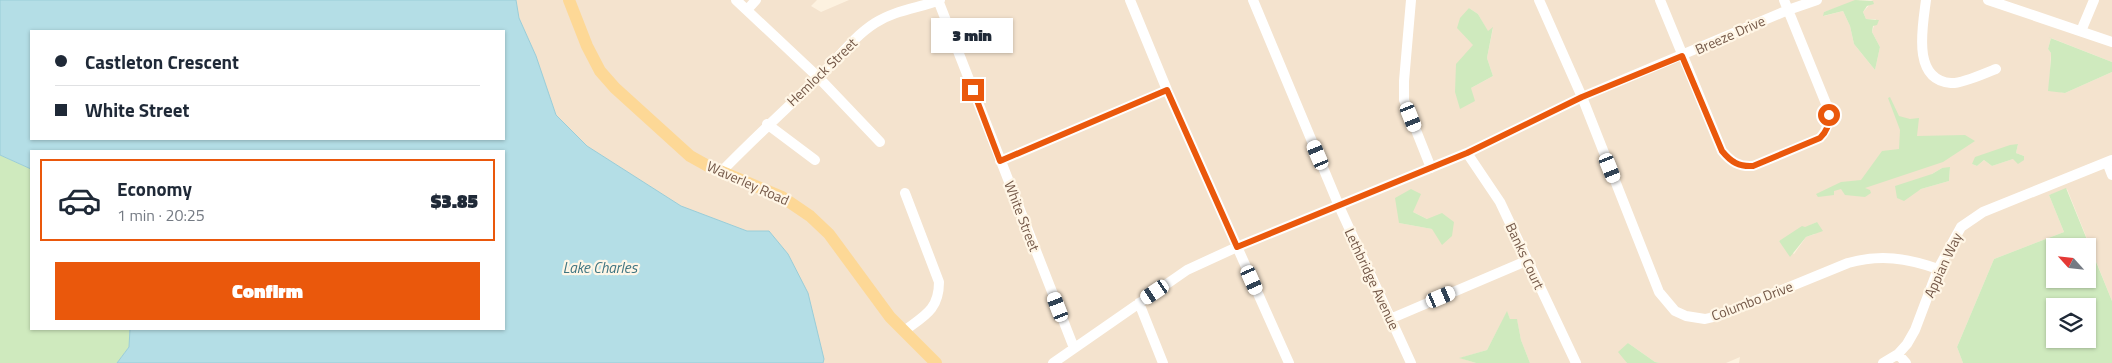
<!DOCTYPE html>
<html lang="en">
<head>
<meta charset="utf-8">
<style>
  body { margin:0; font-family:"Titillium Web",sans-serif; background:#f6f6f7; color:#1f2937; height:100vh; display:flex; flex-direction:column; font-size:19px; white-space:nowrap }
  * { box-sizing:border-box; margin:0 }
  p { font-size:16px; color:#747a83 }
  .icon { flex:none; width:28px; height:28px; fill:none; stroke:currentColor; stroke-width:2; stroke-linecap:round; stroke-linejoin:round }
  .map { position:relative; flex:1; overflow:hidden }
  .details { position:absolute; left:30px; top:150px; width:475px; height:180px; display:flex; flex-direction:column; background:#fff; border-radius:0px; box-shadow:0 1px 4px #0004 }
  .details>* { flex:none }
  .guide { position:absolute; left:30px; top:30px; width:475px; height:110px; border-radius:0px; box-shadow:0 1px 4px #0004; display:grid; align-content:center; height:110px; padding:0 25px; background:#fff }
  .needle { width:32px; rotate:297deg }
  .buttons { position:absolute; left:2046px; top:238px; display:grid; gap:10px }
  .buttons a { display:grid; place-items:center; width:50px; height:50px; border-radius:0px; background:#fff; box-shadow:0 1px 4px #0004; font-size:25px }
  .end { position:absolute; width:22px; height:22px; margin:-11px; border:6px solid #ea580c; background:#fff; box-shadow:0 0 0 2px #fff }
  .from { border-radius:50% }
  .bubble { position:absolute; height:35px; border-radius:0px; background:#fff; box-shadow:0 1px 4px #0004; font-size:16px; font-weight:800; line-height:35px; text-align:center }
  .car { position:absolute; width:15px; height:30px; margin:-15px -8px; border-radius:6px; box-shadow:0 0 4px 1px #0007; background:linear-gradient(#fff 24%,#345 0 40%,#fff 0 76%,#345 0 86%,#fff 0) }
  .guide b { display:flex; align-items:center; gap:18px; height:48px; font-size:19px }
  .guide b+b { border-top:1px solid #e0e1e3 }
  .guide i { width:12px; height:12px; background:#1f2937 }
  ul { padding:9px 0 0; list-style:none }
  li { display:flex; align-items:center; gap:15px; height:82px; margin:0 10px 8px; padding:0 15px; border:2px solid transparent; border-radius:0px }
  li div { flex:1 }
  li b { display:block; font-size:19px }
  li em { font-style:normal; font-weight:800 }
  li.on { border-color:#ea580c }
  li>.icon { width:45px; height:45px; stroke-width:1.5 }
  .primary-button { display:flex; gap:10px; margin-top:auto; padding:10px 25px }
  .primary-button a { flex:1; height:58px; border-radius:0px; background:#ea580c; color:#fff; font-size:20px; font-weight:800; line-height:58px; text-align:center }
  .map>svg:first-child { display:block }
  .residential { fill:#f4e3ce; fill-rule:evenodd }
  .green { fill:#cfeabe; fill-rule:evenodd }
  .water { fill:#b4dee6; stroke:#9acdd8; fill-rule:evenodd }
  .lines { fill:none; stroke-linecap:round; stroke-linejoin:round }
  .minor { stroke:#fff; stroke-width:10 }
  .major { stroke:#fdd896; stroke-width:12 }
  .route { stroke:#ea580c; stroke-width:6 }
  .labels { text-anchor:middle; stroke-width:4.5; stroke-linejoin:round; paint-order:stroke }
  .street-label { font-size:14px; fill:#735747; stroke:#fff6e6 }
  .water-label { font-size:15px; font-style:italic; fill:#3e7480; stroke:#fff6e6 }
</style>
</head>
<body>
<div class="map">
<svg width="2112" height="363" viewBox="0 0 2112 363">
  <rect width="100%" height="100%" fill="#fdf2e0"/>
  <path class="residential" d="M516,0H817L811,6L821,12L849,0H1860L1824,12V16L1843,11L1850,26L1854,44L1875,70L1880,47L1872,32L1876,19H1866L1863,12L1873,1L1871,0H2112V62L2051,38L2048,49L2051,53L2049,90L2065,93L2112,72V301L2067,189L2049,195L2064,232L1994,259L1957,347L1963,363H1739L1740,357L1726,363H1660L1655,362L1628,343L1625,360L1627,363H1530L1521,340L1517,320L1510,319L1507,312L1487,350L1460,358L1476,363H823L824,359L788,254L769,231H747L681,206L587,146L556,115L536,56L519,18ZM1469,8L1478,14L1488,32L1493,28L1487,58L1493,76L1471,88L1473,45ZM2018,144L2016,153L2024,156V160L2013,159L1992,166L1984,160L1977,166L1972,164ZM1942,168H1950L1949,181L1921,189L1910,195L1932,174ZM1413,212L1427,219L1432,229L1399,223ZM1817,222L1815,234L1806,237L1794,254L1779,241Z"/>
  <path class="green" d="M1855,0L1873,1L1874,4L1867,6L1863,12L1866,19L1879,20L1877,25L1873,26L1872,32L1880,47L1875,70L1854,44L1850,26L1843,11L1823,16L1824,12Z
    M1469,8L1478,14L1488,31L1493,27L1487,58L1493,76L1471,88L1475,101L1460,109L1455,92L1456,64L1473,45L1457,28L1460,18Z
    M2048,37L2112,62V72L2065,93L2048,91L2051,59V53L2048,49L2051,38Z
    M1890,97L1899,116L1910,119L1919,118L1917,136L1965,135L1975,141L1943,162L1865,188L1870,190L1871,193L1865,197L1845,195L1841,189L1834,191V195L1818,197L1816,194L1841,182L1861,180L1882,151L1899,149L1900,130L1888,98Z
    M2018,144L2016,153L2024,156V160L2018,164L2013,159L1992,166L1984,160L1977,166L1972,164L1975,157L2010,145Z
    M0,155L31,169V329H130L129,347L117,363H0Z
    M1950,167L1949,181L1921,189L1904,201L1897,198L1895,186L1932,174L1942,168Z
    M2066,188L2112,301V363H1963L1957,347L1994,259L2064,232L2049,195ZM2088,246V279H2055V246ZM2055,306H2088V339H2055Z
    M1411,189L1421,194L1413,212L1427,219L1442,213L1454,222L1452,236L1442,245L1432,229L1399,223L1395,198Z
    M1817,222L1823,231L1806,237L1790,257L1779,241L1802,226L1805,227Z
    M1507,311L1510,319H1517L1521,340L1530,363H1476L1459,358L1487,350Z
    M1628,343L1655,362L1660,363H1627L1618,352Z"/>
  <path class="water" d="M0,0H516L519,18L536,56L556,115L587,146L681,206L747,231H769L788,254L808,293L824,359L823,363H117L129,347L130,329H504V151H31V169L0,155ZM31,31H504V139H31Z"/>
  <g class="lines">
    <path class="minor" d="M736,0L819,78L880,142
      M938,0L1074,348
      M1130,0L1167,90L1289,363
      M1253,0L1339,206L1411,363
      M1411,0L1404,81V100L1431,168
      M1539,0L1582,97L1659,292L1675,311L1686,316L1705,319L1718,316L1848,263C1880,254 1907,258 1938,269
      M1660,0L1722,151C1731,162 1739,167 1753,166L1820,138C1829,128 1830,119 1827,106L1784,0
      M1926,0C1923,25 1911,80 1951,83C1962,84 1985,73 1996,69
      M1988,0L2112,42
      M747,10L756,0
      M2081,31L2094,0
      M767,124L815,160
      M1467,153L1500,202L1576,363
      M1000,161L1167,90
      M2107,162L2112,175
      M722,171C753,139 786,109 818,78C837,60 853,37 875,23C895,10 919,8 940,0
      M1139,303L1163,363
      M1390,319L1526,261
      M904,331C924,316 939,310 939,282L905,193
      M1898,354L1906,363
      M1053,363L1187,270L1237,247L1467,153L1582,97L1788,10L1817,0
      M1883,363L1898,354L1907,344L1915,330L1938,269L1961,227L1983,212L2112,160"/>
    <path class="major" d="M569,0L587,46L600,71L615,88L690,156L708,166L782,197L810,216L829,234L890,317L936,363"/>
  </g>
  <g class="lines">
    <path class="route" d="M973,90L1000,161L1167,90L1237,247L1467,153L1582,97L1682,56L1722,151C1731,162 1739,167 1753,166L1820,138C1827,131 1829,125 1829,115"/>
  </g>
  <g class="labels">
    <g class="street-label">
      <text transform="translate(1730 35) rotate(-24)" y="5">Breeze Drive</text>
      <text transform="translate(822 72) rotate(-44)" y="5">Hemlock Street</text>
      <text transform="translate(748 183) rotate(24)" y="5">Waverley Road</text>
      <text transform="translate(1022 216) rotate(69)" y="5">White Street</text>
      <text transform="translate(1525 256) rotate(65)" y="5">Banks Court</text>
      <text transform="translate(1943 265) rotate(-65)" y="5">Appian Way</text>
      <text transform="translate(1372 279) rotate(65)" y="5">Lethbridge Avenue</text>
      <text transform="translate(1752 301) rotate(-21)" y="5">Columbo Drive</text>
    </g>
    <g class="water-label">
      <text x="600" y="273">Lake Charles</text>
    </g>
  </g>
</svg>
<div class="buttons">
<a><svg class="needle" viewBox="-14 -14 28 28"><path d="M0-13l5 13h-10z" fill="#e53935"/><path d="M0 13l5-13h-10z" fill="#747a83"/></svg></a>
<a><svg class="icon" aria-label="layers" viewBox="0 0 24 24"><path d="M12 4l9 5-9 5-9-5zM3 14l9 5 9-5"/></svg></a>
</div>
<i class="end from" style="left:1829px;top:115px"></i>
<i class="end" style="left:973px;top:90px"></i>
<div class="bubble" style="left:931px;top:18px;width:82px">3 min</div>
<i class="car" style="left:1411px;top:117px;rotate:158deg"></i>
<i class="car" style="left:1318px;top:155px;rotate:337deg"></i>
<i class="car" style="left:1610px;top:168px;rotate:158deg"></i>
<i class="car" style="left:1252px;top:280px;rotate:156deg"></i>
<i class="car" style="left:1155px;top:292px;rotate:236deg"></i>
<i class="car" style="left:1441px;top:297px;rotate:67deg"></i>
<i class="car" style="left:1058px;top:307px;rotate:339deg"></i>
<div class="guide">
<b><i class="from"></i>Castleton Crescent</b>
<b><i></i>White Street</b>
</div>
<section class="details">
<ul>
<li class="on"><svg class="icon" aria-label="car" viewBox="0 0 24 24"><path d="M5 17H2v-5l4-1 3-4h7l3 4 3 1v5h-3M9 17h6M6 11h13"/><circle cx="7" cy="17" r="2"/><circle cx="17" cy="17" r="2"/></svg><div><b>Economy</b><p>1 min · 20:25</p></div><em>$3.85</em></li>
</ul>
<div class="primary-button"><a>Confirm</a></div>
</section>
</div>
</body>
</html>
